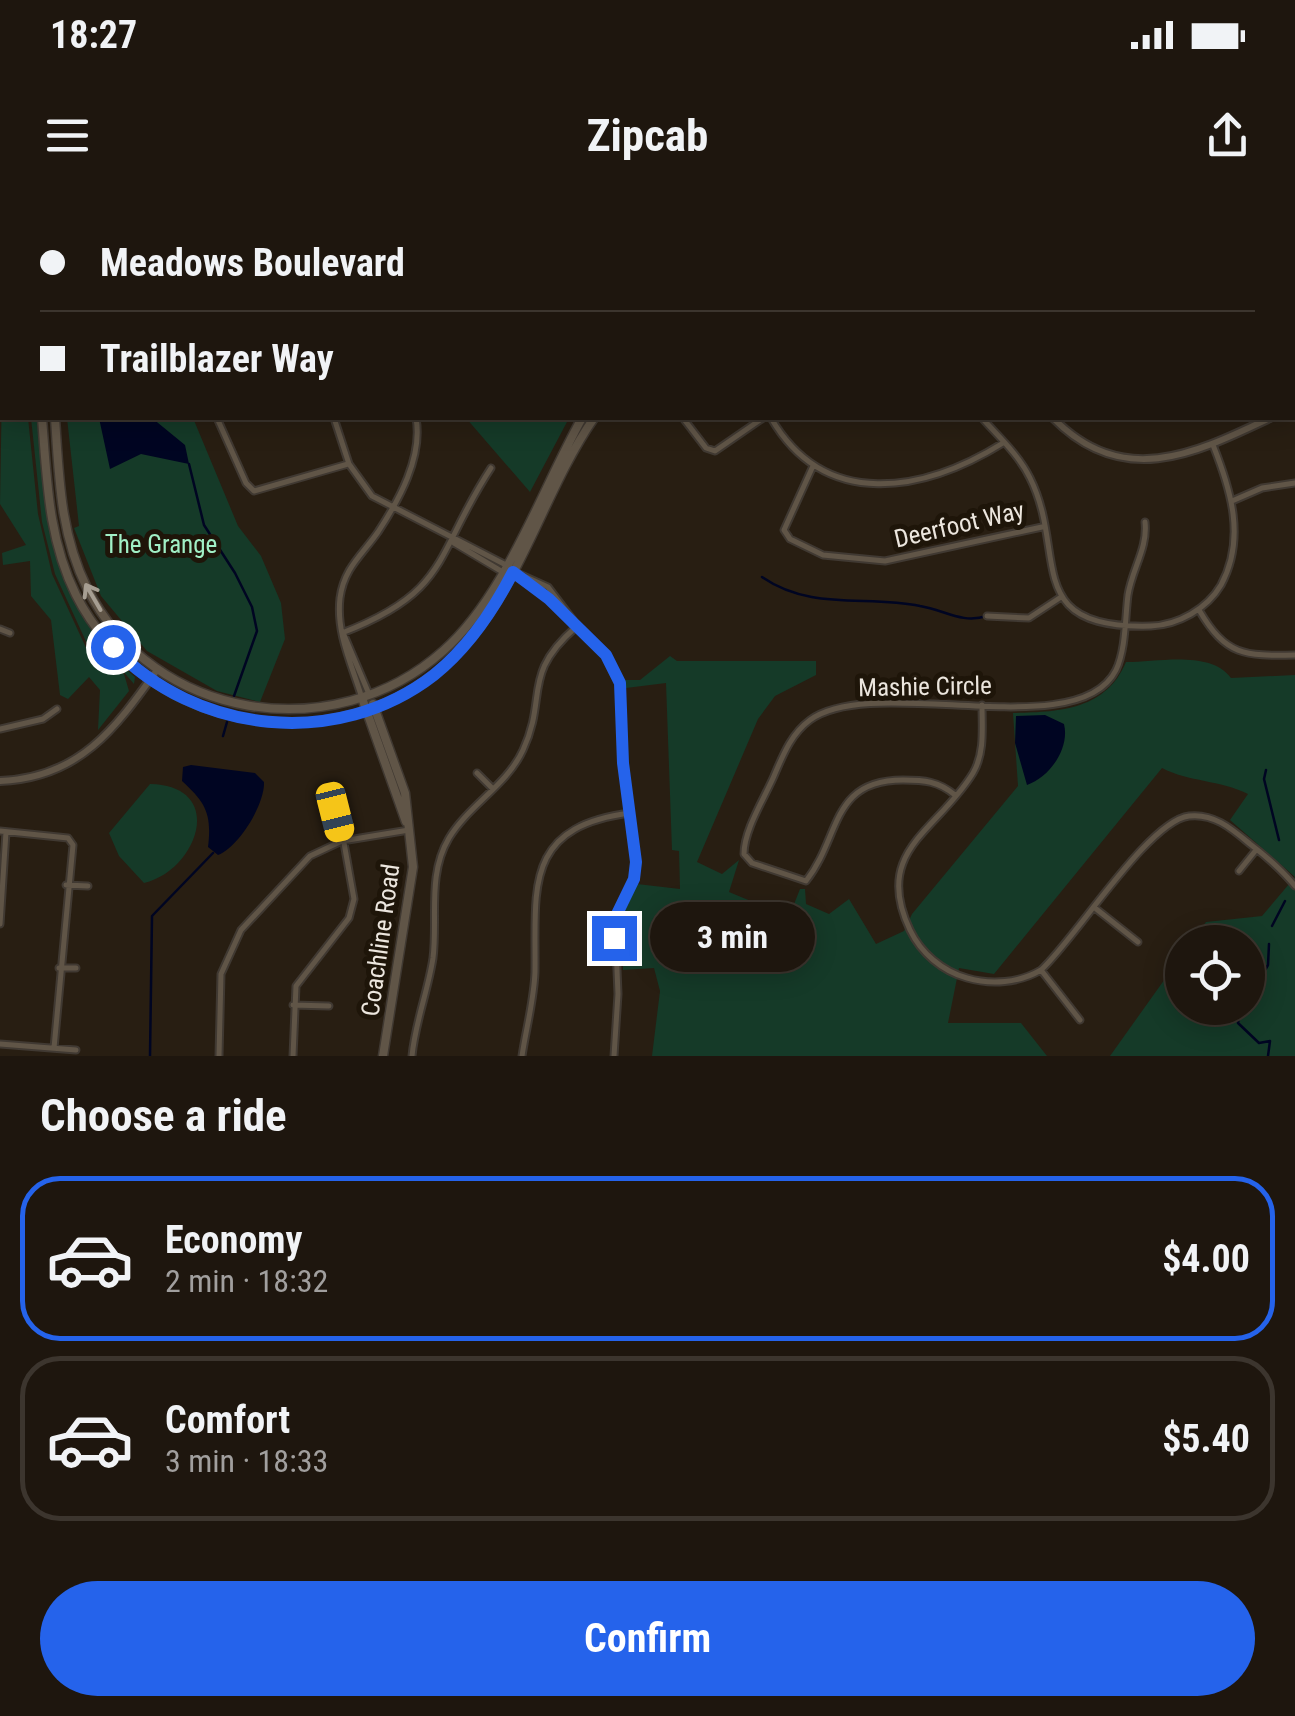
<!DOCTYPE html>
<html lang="en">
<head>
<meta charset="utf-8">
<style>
  body { margin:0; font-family:"Roboto Condensed",sans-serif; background:#261f17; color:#f1f3f6; height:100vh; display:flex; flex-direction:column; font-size:38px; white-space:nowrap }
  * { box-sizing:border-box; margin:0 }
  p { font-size:32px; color:#a19f9e }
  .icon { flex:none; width:55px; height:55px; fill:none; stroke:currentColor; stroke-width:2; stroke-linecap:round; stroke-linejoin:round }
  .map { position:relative; height:856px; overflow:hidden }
  .details { display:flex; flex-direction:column; background:#1e160e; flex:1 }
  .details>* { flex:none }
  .banner { position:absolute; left:0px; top:0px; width:1295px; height:220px; box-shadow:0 5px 25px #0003,0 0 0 2px #3c352e; display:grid; align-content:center; height:220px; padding:0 40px; background:#1e160e }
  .buttons { position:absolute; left:1165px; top:725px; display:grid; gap:20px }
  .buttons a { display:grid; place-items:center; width:100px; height:100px; border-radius:50%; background:#1e160e; box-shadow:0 5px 25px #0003,0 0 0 2px #3c352e; font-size:50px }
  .end { position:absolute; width:45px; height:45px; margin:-22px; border:12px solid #2563eb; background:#fff; box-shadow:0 0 0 5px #fff }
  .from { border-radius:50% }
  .bubble { position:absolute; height:70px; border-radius:35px; background:#1e160e; box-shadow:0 5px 25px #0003,0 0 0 2px #3c352e; font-size:32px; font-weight:700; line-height:70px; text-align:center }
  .car { position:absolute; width:30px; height:60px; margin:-30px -15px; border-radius:12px; box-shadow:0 0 8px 2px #0007; background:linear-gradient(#f5c518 24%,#345 0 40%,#f5c518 0 76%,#345 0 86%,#f5c518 0) }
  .banner b { display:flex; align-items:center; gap:35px; height:95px; font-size:38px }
  .banner b+b { border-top:2px solid #3c352e }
  .banner i { width:25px; height:25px; background:#f1f3f6 }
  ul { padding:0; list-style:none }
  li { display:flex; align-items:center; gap:30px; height:165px; margin:0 20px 15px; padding:0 20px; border:5px solid #3c352e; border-radius:40px }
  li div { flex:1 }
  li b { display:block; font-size:38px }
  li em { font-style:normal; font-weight:700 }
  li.current { border-color:#2563eb }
  li>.icon { width:90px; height:90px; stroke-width:1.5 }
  h2 { padding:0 40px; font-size:45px; line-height:120px }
  .primary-button { display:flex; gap:20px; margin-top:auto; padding:20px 40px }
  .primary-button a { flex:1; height:115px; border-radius:60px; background:#2563eb; color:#fff; font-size:40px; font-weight:700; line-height:115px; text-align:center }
  .status { display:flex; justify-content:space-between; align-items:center; height:70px; padding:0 50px; background:#1e160e; direction:ltr }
  .status svg { height:28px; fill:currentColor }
  header { display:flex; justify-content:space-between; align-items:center; height:130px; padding:0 40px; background:#1e160e; font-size:45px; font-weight:700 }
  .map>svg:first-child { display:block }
  .green { fill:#153a28 }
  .water { fill:#000522 }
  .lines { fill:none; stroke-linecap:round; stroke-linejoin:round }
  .stream { stroke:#000522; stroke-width:2.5 }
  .minor-casing { stroke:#403932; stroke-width:9 }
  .tertiary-casing { stroke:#403932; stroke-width:10 }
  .secondary-casing { stroke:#403932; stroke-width:11 }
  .minor { stroke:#605547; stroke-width:5 }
  .tertiary { stroke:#605547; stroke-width:6 }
  .secondary { stroke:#605547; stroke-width:8 }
  .oneway { stroke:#a69e92 }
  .route { stroke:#2563eb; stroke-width:12 }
  .labels { text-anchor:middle; stroke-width:10; stroke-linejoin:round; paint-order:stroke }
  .street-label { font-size:25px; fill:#ece6de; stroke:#1e1509 }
  .park-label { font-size:25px; fill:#a1f0c6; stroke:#1e1509 }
</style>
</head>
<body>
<div class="status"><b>18:27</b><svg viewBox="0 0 49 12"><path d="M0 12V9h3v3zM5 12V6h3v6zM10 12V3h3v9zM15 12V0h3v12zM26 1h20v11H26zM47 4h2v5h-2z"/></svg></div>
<header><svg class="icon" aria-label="menu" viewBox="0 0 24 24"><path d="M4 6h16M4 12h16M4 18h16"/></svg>Zipcab<svg class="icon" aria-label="share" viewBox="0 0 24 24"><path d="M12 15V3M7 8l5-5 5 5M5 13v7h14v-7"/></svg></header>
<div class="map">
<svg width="1295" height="856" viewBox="0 0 1295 856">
  <rect width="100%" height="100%" fill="#281e12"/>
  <path class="green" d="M2,185V218H28L38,314L52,374L87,450L124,474L129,491L98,530L100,490L89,477L68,499L60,495L51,420L31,396L30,361L3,365L2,353L26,345L0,304Z
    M31,218H37C45,317 55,413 135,477L134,484L122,470L89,448L55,374L42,322Z
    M67,218H193L238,326L261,356L281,403L285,439L260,502L217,491L147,451L101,396L74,328L79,326Z
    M466,218H568V220L530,292Z
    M670,456L677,461H816V475L775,496L758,519L697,662L722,674L739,660L729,692L789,717L800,689H805L806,704L829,714L849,699L876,744L904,731L912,714L1018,586L1013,513C1059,512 1106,510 1126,462C1158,462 1211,450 1231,478L1295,475V856H1110L1182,755V808H1248V742H1191L1206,722L1262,716L1295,677L1230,620L1248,594C1220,580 1189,582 1162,568L994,774L959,768L948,823H1021L1047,856H652L660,791L654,768L623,770L621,720L637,684L680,689L679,651L672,650L666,483L626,488L625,480H640Z
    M150,584C228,586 197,671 144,683L119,656L109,633Z"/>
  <path class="water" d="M99,218H152L185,245L189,264L141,254L110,269Z
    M1045,515L1064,524C1070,548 1050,577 1027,585L1015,543L1016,516Z
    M191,565L255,573L264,582C265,604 239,647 218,655L208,647C212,614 206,603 182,581L183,567Z"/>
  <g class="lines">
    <path class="stream" d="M171,2L176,0
      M189,264L204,325L235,373L252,407L257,431L234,496
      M762,377C811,411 867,395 920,406C945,410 961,424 987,416
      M223,536L227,522
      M1266,570L1264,579L1279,640
      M1272,726L1285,701
      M1248,799L1268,765L1269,744
      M1241,808L1238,823L1259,843L1270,841L1268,856
      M150,856L152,716L213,653"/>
    <defs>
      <path id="minor" d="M275,0L277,2
        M596,0V2
        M665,0L666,2
        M832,0L833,2
        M1056,0V2
        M1132,0L1133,2
        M1210,0L1211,2
        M440,2V0
        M498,2L503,0
        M703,2L709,0
        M1292,21L1295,23
        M1292,69L1295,68
        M0,79H2
        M217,218L246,283L254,291L348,264
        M334,218L349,264L372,296L504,364
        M683,218L706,248L715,251L763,218
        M771,218C825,311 924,292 1003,243
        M982,218C998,236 1019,255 1030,278C1068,354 1020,430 1151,426C1178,425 1207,409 1221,385C1246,339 1231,290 1213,245
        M813,266L784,330L790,339L823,355L885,361L1042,327
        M1232,301L1262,288L1295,283
        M454,343L501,371
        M515,372L548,387L573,420
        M514,375L549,399L606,455L620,483L623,563L636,662L634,679L615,722L618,794L614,856
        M1199,410C1226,456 1244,456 1295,455
        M987,416L1029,418L1061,397
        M0,429L10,433
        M342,433C451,391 434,355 491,268
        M344,435L369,494
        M361,495C351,463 336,432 340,398C344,368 362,355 378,332C399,300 423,257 416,218
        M982,505C982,527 985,553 973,573C938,631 872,650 910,730C921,753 942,771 967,778C991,785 1019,783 1041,770C1076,738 1148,621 1189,616C1214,613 1232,629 1250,644C1267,657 1282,670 1295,686
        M0,529L43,519L57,509
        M477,573L493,589
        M955,595C938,581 924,580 903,580C830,580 841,637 806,681L752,663L744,654C744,630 764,599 774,576C783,555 791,534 810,520C874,473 1078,546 1116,470C1126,449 1125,418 1128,395C1132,369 1148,348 1145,322
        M0,631L68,638L73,645L54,848
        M1239,671L1256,650
        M66,685L88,686
        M1095,708L1138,742
        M0,724L6,632
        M59,768H76
        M1041,770L1080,820
        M293,805L329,806
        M0,844L76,850
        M219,856L221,774L241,730L310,656L342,641L409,630
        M293,856L296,786L349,718L354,699L336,598
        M412,856C415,823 428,791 433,758C438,718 427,675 449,638C469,605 507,585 523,550C548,496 521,475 576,427
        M522,856C526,829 534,800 535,772C536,689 523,627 630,613"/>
      <path id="tertiary" d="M991,0L992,2
        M1002,0L1003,2
        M1292,207L1295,206
        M1053,218C1123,289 1194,254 1270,218
        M0,581C79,578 115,529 157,470"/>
      <path id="secondary" d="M25,0V2
        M38,0V2
        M941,2L947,0
        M967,2L973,0
        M42,218C47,279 48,339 76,395C144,530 334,566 446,464C519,398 540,296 594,218
        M55,218C59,276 60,334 87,388C153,521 334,548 443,451C506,396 541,291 582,218
        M362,498L406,622
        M373,504L405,593L413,667L383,856"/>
    </defs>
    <use href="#minor" class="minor-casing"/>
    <use href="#tertiary" class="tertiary-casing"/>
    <use href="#secondary" class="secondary-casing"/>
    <use href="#minor" class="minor"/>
    <use href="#tertiary" class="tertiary"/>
    <use href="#secondary" class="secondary"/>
  </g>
  <defs><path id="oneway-shaft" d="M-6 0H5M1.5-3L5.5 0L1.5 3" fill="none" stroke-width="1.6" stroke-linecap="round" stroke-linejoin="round" transform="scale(2.5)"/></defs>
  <use class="oneway" href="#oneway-shaft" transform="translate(93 397) rotate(-120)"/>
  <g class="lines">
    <path class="route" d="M113,447C196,534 337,550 434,475C469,447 493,411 513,372L549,399L606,455L620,483L623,563L636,662L634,679L617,714L614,738"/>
  </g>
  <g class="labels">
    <g class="street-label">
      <text transform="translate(959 324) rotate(-13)" y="9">Deerfoot Way</text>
      <text transform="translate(925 486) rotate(-1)" y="9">Mashie Circle</text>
      <text transform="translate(380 740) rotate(-82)" y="9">Coachline Road</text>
    </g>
    <g class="park-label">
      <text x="161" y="353">The Grange</text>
    </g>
  </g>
</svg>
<div class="buttons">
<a><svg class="icon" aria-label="locate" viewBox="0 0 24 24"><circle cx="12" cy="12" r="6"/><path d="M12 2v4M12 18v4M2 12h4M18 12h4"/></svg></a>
</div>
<i class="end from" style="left:113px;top:447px"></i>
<i class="end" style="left:614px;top:738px"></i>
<div class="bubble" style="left:650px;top:702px;width:165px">3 min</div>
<i class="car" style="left:335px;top:612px;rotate:166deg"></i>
<div class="banner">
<b><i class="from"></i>Meadows Boulevard</b>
<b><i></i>Trailblazer Way</b>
</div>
</div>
<section class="details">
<h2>Choose a ride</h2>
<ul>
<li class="current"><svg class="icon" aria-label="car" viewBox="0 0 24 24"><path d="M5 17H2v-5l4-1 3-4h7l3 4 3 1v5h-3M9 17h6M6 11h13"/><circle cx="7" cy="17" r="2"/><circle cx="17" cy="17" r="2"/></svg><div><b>Economy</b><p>2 min · 18:32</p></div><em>$4.00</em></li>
<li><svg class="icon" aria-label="car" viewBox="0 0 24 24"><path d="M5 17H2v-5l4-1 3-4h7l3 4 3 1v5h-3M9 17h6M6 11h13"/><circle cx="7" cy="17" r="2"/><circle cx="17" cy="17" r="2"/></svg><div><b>Comfort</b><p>3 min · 18:33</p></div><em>$5.40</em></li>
</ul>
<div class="primary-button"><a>Confirm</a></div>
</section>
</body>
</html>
